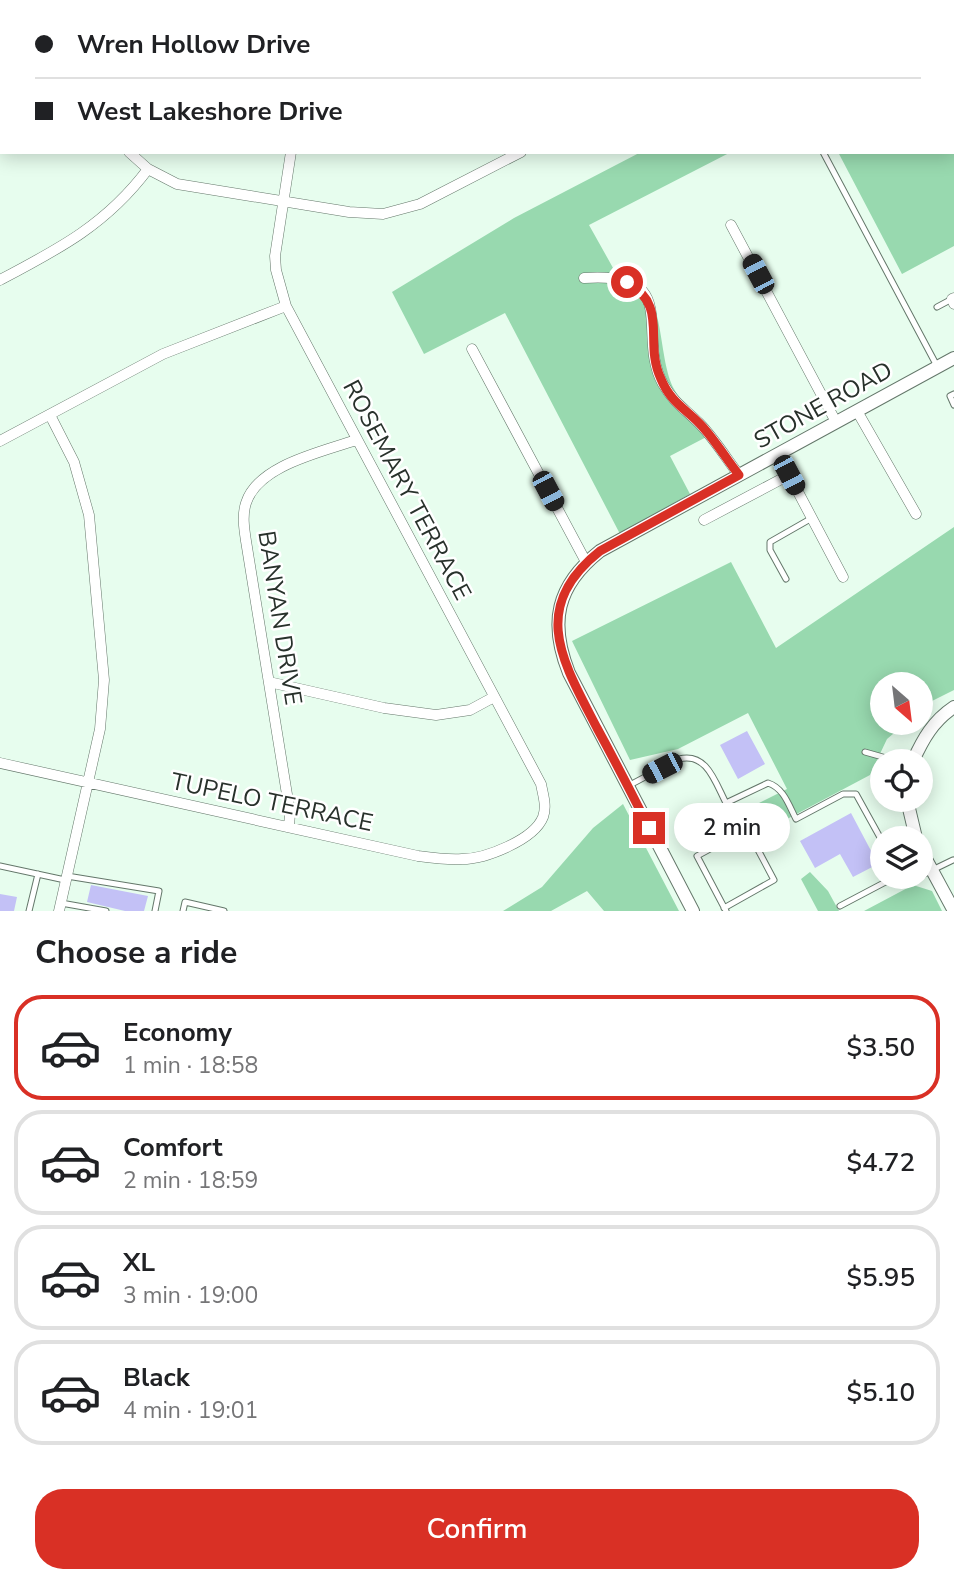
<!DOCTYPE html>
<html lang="en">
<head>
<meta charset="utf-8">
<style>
  body { margin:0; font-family:"Nunito Sans",sans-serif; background:#f2f2f2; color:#202124; height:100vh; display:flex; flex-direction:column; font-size:26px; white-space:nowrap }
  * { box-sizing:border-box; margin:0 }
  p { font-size:23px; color:#757577 }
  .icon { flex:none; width:38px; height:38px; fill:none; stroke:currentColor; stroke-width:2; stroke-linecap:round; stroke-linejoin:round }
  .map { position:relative; height:911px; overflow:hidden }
  .side { display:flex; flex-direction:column; background:#fff; flex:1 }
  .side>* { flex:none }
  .banner { position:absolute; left:0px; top:0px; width:956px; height:154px; box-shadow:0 4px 18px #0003; display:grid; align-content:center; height:154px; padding:0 35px; background:#fff }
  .needle { width:46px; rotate:152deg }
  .buttons { position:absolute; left:870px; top:672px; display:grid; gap:14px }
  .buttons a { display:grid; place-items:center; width:63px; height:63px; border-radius:50%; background:#fff; box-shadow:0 4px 18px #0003; font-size:35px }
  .end { position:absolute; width:32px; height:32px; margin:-16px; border:9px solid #d93025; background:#fff; box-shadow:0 0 0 4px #fff }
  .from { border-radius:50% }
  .bubble { position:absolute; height:49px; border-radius:24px; background:#fff; box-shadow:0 4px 18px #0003; font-size:23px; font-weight:600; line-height:49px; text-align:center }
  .car { position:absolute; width:21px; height:42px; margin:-21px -10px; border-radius:9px; box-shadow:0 0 5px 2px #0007; background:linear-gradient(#222 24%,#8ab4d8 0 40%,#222 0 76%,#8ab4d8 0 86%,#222 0) }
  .banner b { display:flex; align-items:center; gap:24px; height:66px; font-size:26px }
  .banner b+b { border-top:2px solid #e0e0e0 }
  .banner i { width:18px; height:18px; background:#202124 }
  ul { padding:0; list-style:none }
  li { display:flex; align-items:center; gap:21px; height:105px; margin:0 14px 10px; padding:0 21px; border:4px solid #e0e0e0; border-radius:28px }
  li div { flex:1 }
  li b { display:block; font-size:26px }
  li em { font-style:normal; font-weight:600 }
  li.on { border-color:#d93025 }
  li>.icon { width:63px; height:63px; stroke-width:1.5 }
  h2 { padding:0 35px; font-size:32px; line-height:84px }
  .button { display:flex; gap:14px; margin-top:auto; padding:14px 35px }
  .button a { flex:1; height:80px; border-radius:28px; background:#d93025; color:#fff; font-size:28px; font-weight:600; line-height:80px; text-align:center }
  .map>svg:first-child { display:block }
  .green { fill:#98d9af }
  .building { fill:#c3c1f6 }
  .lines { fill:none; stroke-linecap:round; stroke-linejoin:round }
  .service-casing { stroke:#64776a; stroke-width:7 }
  .minor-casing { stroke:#64776a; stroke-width:11 }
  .tertiary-casing { stroke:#64776a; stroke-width:14 }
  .service { stroke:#fff; stroke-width:5 }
  .minor { stroke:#fff; stroke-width:10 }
  .tertiary { stroke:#fff; stroke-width:12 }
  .route { stroke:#d93025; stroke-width:9 }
  .labels { text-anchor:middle; stroke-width:5; stroke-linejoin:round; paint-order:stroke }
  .street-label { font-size:24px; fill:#28312b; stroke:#fff }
</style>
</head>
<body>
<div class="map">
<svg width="954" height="911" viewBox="0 0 954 911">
  <rect width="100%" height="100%" fill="#e7fdee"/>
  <path class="green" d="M859,0H954V246L902,274L838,152H954V2Z
    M641,152H731L589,225L617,275C623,277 632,279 637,282C665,298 658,359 674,389C683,407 701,416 714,433L670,456L690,494L620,534L505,313L424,354L392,292L514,218Z
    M954,527V690L932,701L921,711L920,684H882V723H906L887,739L870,775L772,827L759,803L787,789L748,713L678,749L630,760L572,641L731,562L776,648Z
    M623,804L679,911H604L587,891L551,911H503L542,887L593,828Z
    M810,872L828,891L839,911H818L801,879Z
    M913,885L932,891L942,911H864Z"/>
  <path class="building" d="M747,731L765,764L738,779L720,745Z
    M851,813L878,864L853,877L840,854L815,868L800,841Z
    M91,885L148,896L144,911H125L87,902Z
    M0,894L17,897L14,911H0Z"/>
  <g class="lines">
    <defs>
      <path id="service" d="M823,152L937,366
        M937,307L952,299
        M954,394L950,396L954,405
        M786,579L770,550V542L812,518
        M865,752L897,761
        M628,786L679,759C707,752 715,782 726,803L768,783C784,788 789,806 796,819L843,794H856L882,841
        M0,866L65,880
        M67,876L159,891L155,911
        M920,876L953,860
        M900,877L913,880L919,877
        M61,903L106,911
        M840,906L895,877
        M724,908L774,880L747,829L697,856L726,911
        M29,911L38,874
        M183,911L185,902L224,911"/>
      <path id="minor" d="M424,0L425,2
        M206,2L209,0
        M486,2L489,0
        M780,2V0
        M0,112L2,111
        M129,152L148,169L177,184L349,212L383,214L420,204L521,152
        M731,225L836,422
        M584,278C684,271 635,334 663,384C675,404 684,408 699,423C714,438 726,458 739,475
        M0,280C59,249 107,224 148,169
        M954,298L952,299L954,304
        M472,349L586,562
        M857,411L916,514
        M50,415L74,462L89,515L104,680L100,729L59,911
        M0,441L163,354L286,306
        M778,454L843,577
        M704,520L789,475
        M269,682L384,708L436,715L470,710L494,697
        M0,763L418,856C433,858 447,860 462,859C485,859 534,840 543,817C547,806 543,795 541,784L286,306L276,270L275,256L291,152
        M289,827L290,813L246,541C244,528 242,515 246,503C258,465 322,452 356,440"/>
      <path id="tertiary" d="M913,761C923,739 933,721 954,707
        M907,800L916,838
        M920,848L954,911
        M693,911L569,673C549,623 556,586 600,551L954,358"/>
    </defs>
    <use href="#service" class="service-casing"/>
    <use href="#minor" class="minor-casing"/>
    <use href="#tertiary" class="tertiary-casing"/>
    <use href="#service" class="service"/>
    <use href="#minor" class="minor"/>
    <use href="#tertiary" class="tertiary"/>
  </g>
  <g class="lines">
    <path class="route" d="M627,282C670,307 643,341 661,379C670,401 684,408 699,423C714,438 726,459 739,475L600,551C528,608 563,662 597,728C615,761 632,794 649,828"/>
  </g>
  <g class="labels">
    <g class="street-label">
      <text transform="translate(823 405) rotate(-29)" y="8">STONE ROAD</text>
      <text transform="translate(407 490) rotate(62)" y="8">ROSEMARY TERRACE</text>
      <text transform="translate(280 618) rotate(81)" y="8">BANYAN DRIVE</text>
      <text transform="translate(272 802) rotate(12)" y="8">TUPELO TERRACE</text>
    </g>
  </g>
</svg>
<div class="buttons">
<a><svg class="needle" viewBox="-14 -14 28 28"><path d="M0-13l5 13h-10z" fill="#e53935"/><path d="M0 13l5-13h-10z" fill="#757577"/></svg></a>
<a><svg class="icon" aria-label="locate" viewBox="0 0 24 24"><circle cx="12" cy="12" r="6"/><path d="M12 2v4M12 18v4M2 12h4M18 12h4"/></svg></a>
<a><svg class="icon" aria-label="layers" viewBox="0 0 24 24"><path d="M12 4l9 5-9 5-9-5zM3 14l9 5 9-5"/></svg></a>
</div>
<i class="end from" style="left:627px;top:282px"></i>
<i class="end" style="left:649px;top:828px"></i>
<div class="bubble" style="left:674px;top:803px;width:116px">2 min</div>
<i class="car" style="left:758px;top:274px;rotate:332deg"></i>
<i class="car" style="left:789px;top:475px;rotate:152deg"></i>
<i class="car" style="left:548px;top:491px;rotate:152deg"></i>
<i class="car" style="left:662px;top:768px;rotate:243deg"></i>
<div class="banner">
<b><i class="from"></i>Wren Hollow Drive</b>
<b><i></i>West Lakeshore Drive</b>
</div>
</div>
<section class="side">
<h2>Choose a ride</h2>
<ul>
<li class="on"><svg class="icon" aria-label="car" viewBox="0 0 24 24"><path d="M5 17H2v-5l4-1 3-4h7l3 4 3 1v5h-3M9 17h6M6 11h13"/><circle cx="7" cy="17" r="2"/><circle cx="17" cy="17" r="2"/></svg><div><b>Economy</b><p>1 min · 18:58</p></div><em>$3.50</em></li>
<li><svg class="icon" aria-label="car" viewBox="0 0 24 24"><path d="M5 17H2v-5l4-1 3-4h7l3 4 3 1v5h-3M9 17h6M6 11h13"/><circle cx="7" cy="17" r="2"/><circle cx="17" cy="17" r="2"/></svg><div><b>Comfort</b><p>2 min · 18:59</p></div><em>$4.72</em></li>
<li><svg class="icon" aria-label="car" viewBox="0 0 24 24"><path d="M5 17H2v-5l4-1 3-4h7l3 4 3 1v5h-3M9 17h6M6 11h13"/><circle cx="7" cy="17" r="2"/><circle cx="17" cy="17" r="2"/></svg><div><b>XL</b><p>3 min · 19:00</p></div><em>$5.95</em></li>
<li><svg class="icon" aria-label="car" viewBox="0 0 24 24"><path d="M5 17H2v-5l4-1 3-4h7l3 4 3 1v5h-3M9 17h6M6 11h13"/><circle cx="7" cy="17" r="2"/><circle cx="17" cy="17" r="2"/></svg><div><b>Black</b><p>4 min · 19:01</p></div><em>$5.10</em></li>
</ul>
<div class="button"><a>Confirm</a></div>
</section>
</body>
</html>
